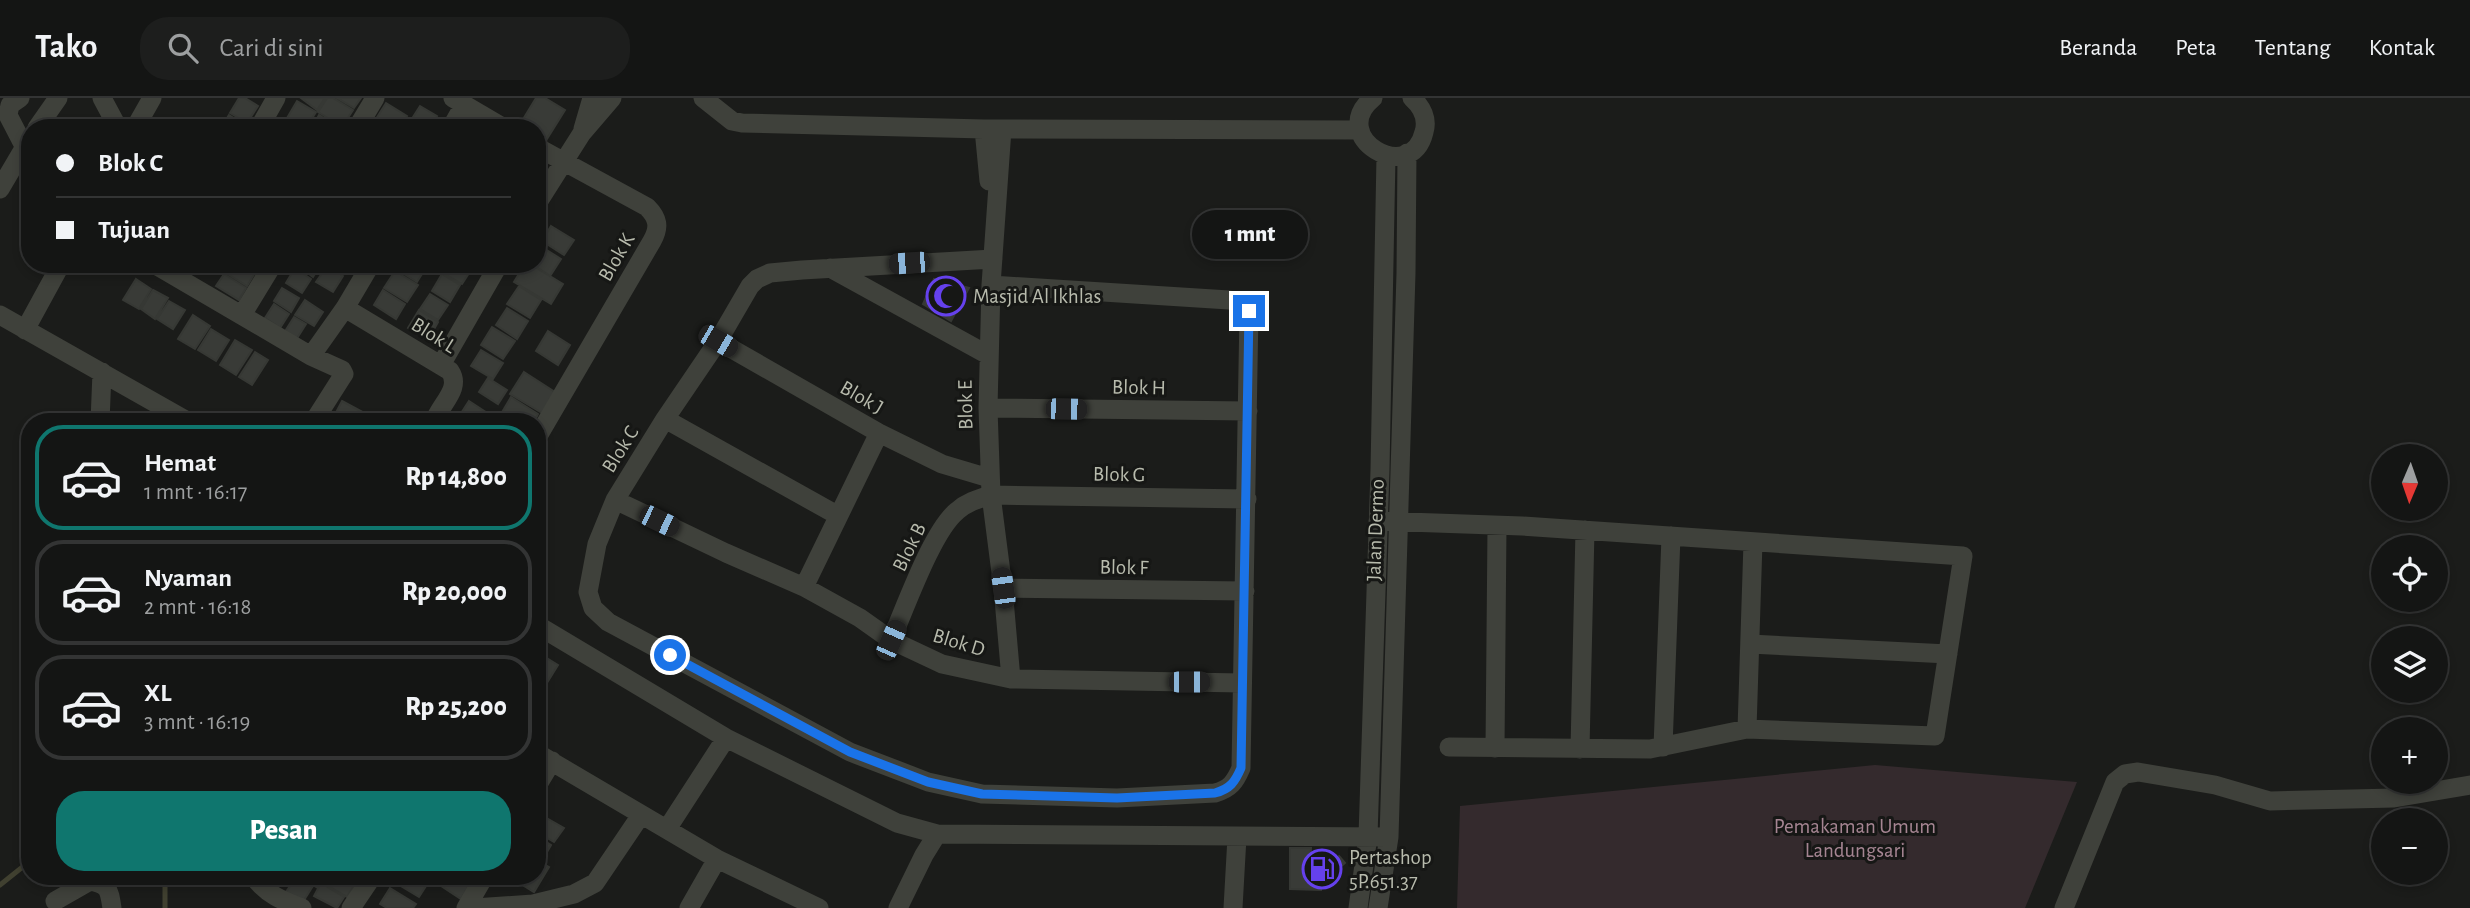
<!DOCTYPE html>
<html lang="id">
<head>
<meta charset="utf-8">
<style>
  body { margin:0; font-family:"Alegreya Sans",sans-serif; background:#1d1e1d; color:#f1f3f6; height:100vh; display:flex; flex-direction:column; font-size:26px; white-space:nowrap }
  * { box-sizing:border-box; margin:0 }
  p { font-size:23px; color:#9d9fa0 }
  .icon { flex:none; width:38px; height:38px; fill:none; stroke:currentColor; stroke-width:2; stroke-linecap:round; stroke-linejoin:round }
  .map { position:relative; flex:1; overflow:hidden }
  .sheet { position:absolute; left:21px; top:315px; width:525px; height:472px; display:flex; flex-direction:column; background:#141514; border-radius:28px; box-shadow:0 4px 10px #0003,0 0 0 2px #333434 }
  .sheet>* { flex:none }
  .top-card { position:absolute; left:21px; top:21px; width:525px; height:154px; border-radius:28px; box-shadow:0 4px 10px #0003,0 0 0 2px #333434; display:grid; align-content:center; height:154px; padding:0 35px; background:#141514 }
  .needle { width:46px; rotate:182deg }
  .buttons { position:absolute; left:2371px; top:346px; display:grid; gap:14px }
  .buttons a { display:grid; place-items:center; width:77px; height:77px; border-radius:50%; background:#141514; box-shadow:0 4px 10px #0003,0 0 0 2px #333434; font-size:35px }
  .end { position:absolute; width:32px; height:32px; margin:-16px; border:9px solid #1a73e8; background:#fff; box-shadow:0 0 0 4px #fff }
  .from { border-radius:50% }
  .bubble { position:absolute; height:49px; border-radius:24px; background:#141514; box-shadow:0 4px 10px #0003,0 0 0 2px #333434; font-size:23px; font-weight:800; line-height:49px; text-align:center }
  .car { position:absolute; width:21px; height:42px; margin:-21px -10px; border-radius:9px; box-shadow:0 0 5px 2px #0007; background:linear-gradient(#222 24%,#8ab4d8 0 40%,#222 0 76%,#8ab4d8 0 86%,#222 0) }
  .top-card b { display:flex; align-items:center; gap:24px; height:66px; font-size:26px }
  .top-card b+b { border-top:2px solid #333434 }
  .top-card i { width:18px; height:18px; background:#f1f3f6 }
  ul { padding:12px 0 0; list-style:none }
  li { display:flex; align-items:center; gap:21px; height:105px; margin:0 14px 10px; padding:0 21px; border:4px solid #333434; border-radius:28px }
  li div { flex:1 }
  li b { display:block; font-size:26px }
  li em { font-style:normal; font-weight:800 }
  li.selected { border-color:#0f766e }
  li>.icon { width:63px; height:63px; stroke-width:1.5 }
  .cta { display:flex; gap:14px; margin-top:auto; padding:14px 35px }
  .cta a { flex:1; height:80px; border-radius:28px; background:#0f766e; color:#fff; font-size:28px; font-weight:800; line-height:80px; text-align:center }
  header { display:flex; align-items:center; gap:42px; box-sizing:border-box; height:98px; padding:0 35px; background:#141514; border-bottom:2px solid #333434 }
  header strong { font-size:33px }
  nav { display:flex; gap:38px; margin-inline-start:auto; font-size:24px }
  .search { width:490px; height:63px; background:#1d1e1d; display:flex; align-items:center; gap:18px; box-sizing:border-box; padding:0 24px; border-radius:28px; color:#9d9fa0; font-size:26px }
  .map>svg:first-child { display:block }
  .green { fill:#342a2d }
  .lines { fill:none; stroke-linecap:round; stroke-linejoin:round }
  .stream { stroke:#404030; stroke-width:5 }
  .building { fill:#393b37; stroke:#363834; stroke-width:2 }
  .minor { stroke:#3f413b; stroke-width:19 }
  .route { stroke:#1a73e8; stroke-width:9 }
  .labels { text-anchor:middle; stroke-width:6; stroke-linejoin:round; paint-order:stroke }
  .street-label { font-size:21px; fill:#b8bbad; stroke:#161715 }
  .poi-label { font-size:21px; fill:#b8bbad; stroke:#161715; text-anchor:start }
  .park-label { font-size:21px; fill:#a58592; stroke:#161715 }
</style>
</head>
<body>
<header>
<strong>Tako</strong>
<div class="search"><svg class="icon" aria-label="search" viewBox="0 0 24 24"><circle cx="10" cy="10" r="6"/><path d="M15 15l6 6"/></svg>Cari di sini</div>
<nav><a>Beranda</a><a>Peta</a><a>Tentang</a><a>Kontak</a></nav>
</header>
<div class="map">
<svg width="2470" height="810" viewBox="0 0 2470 810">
  <rect width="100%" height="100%" fill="#1b1c1a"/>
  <path class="green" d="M1875,667L2077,684L2025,810H1457L1460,708Z"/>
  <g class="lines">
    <path class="stream" d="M0,787L30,763
      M165,810V779"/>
  </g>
  <path class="building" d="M239,0H245L258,8L247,25L230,15Z
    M301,0H325L317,12Z
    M327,0H333L353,12L342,29L318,14Z
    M337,0H361L354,10Z
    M536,0H545L565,12L545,44L537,39V30L519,28Z
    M297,3L316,14L306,30L287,20Z
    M386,5L407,18L399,30H391L376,21Z
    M420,8L437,18L430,30H406Z
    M229,17L246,28L245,30H221Z
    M319,17L339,30H312Z
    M551,128L574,142L564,157L542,143Z
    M537,146L561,161L550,178L532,166H537Z
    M209,166H226L221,174Z
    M231,166H242L255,175L247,188L226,175Z
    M296,166H321L313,179Z
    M400,166H424L427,168L417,184L396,171Z
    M449,166H462L471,172L462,186L443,175Z
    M525,166H530L563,186L551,206L514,184Z
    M327,168L343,178L333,194L316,184Z
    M295,170L311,181L302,195L286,185Z
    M395,173L418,187L407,204L384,190Z
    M224,176L246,190L239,202L216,188Z
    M442,176L460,187L450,204L432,193Z
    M136,181L151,191L139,211L123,202Z
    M934,181L969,190L951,223L923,206Z
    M519,188L541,202L530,220L507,206Z
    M282,190L299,200L291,214L274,203Z
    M153,192L168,200L155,221L141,211Z
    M383,192L405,206L396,221L374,207Z
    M430,196L448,207L438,222L420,211Z
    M305,202L323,214L314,228L295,217Z
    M169,203L185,212L173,231L157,221Z
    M274,206L289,216L280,230L265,220Z
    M507,210L528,223L517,241L496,227Z
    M419,212L438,224L428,242L408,230Z
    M193,217L210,228L195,251L178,241Z
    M294,219L306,226L296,242L284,235Z
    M492,229L515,243L503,261L481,247Z
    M211,231L229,242L216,263L198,252Z
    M548,233L570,247L558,267L536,253Z
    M235,242L252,252L236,277L220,267Z
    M481,252L503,265L493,281L471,268Z
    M255,254L268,262L252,287L239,279Z
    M524,274L555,294L542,315L510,296Z
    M488,280L507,292L498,306L479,294Z
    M511,299L538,316L534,324H513L501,316Z
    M342,303L381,324H331Z
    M469,303L492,318L489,324H464L458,320Z
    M537,554L558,567L540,596L537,594Z
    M543,718L564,730L554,744L537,734V727Z
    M537,738L551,747L543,761L537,757Z
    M1290,750H1311L1310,779H1322L1321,792L1290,791Z
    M1339,758L1345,765L1337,772L1330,765Z
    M537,762L549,769L534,794L516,783L519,779H537Z
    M296,779L313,788L301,807L284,797Z
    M300,779H324L318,790Z
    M329,779H354L358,781L347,799L325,786Z
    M397,779H424L430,782L419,799L394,784Z
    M438,779H468L473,782L461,801L435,784Z
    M321,785L344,799L337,810L314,798Z
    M390,790L416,806L413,810H387L380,806Z"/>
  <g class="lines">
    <path class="minor" d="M20,0L10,7L8,17L24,48
      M102,0L118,30
      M453,0L504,30
      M703,0L732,23L742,25L984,31L1360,32
      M1373,0C1326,39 1411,89 1424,34C1428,21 1422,9 1412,0
      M37,30L58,0
      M135,30L152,0
      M259,30L276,0
      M357,30L375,0
      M451,30L464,7
      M583,31L592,0
      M984,31L989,83
      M1002,31L991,187L988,310L991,397L1003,490L1011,581
      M537,49L647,109C658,120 660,129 652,143L537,340
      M0,91L30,40
      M537,106L582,35L612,0
      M154,166L311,258L342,272L344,276L342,279L314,323
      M830,170L988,257
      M991,187L1229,202L1238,204L1249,213L1241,670C1235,684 1230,691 1215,695L1117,700L982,696L928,684L850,654L608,524L593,510L588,494L597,446L615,402L665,321L718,243L750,188L757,181L770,175L802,172L993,161
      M345,210L450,273C462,291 440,306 434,324
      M0,217L189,324
      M242,217L273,166
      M25,232L61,166
      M718,243L879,335L942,366L989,380
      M311,258L345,210L371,166
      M441,267L499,166
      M988,310L1248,313
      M665,321L837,417
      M100,324L102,274
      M615,402L726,455L804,489L860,520L891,542L942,566L1011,581L1242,585
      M1378,423L1522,428L1963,458L1935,638L1747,631L1650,651L1449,649
      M804,489L879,335
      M1003,490L1245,493
      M537,527L726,640L897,725L937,736L1389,739
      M891,542C905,511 932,433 957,413C967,404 978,401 991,397L1247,401
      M1750,546L1948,556
      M1747,631L1753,444
      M1663,649L1671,438
      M1495,650L1497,428
      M1580,651L1585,432
      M537,655L717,761L819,810
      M537,688L552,663
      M667,731L726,640
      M254,779C266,796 283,803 302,810
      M55,803L90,783C109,787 109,791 112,810
      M351,810L372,779
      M466,810L484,779
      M474,810L533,806L574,796L595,785L641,717
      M689,810L717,761
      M898,810L924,757L937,736
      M1233,810L1237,739
      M1358,810L1368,738L1380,372L1386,58
      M1378,810L1389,739L1406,175L1407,55
      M2064,810L2115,684L2125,676L2138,674L2215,687L2270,703L2394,700L2470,687"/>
  </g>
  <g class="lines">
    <path class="route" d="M670,557L850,654L928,684L982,696L1117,700L1215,695C1230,691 1235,684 1241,670L1249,213"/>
  </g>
  <defs>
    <symbol id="mosque-ring" viewBox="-11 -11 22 22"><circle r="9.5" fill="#161715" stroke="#6541ed" stroke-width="1.5"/><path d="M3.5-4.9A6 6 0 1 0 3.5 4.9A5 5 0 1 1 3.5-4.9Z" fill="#6541ed"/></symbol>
    <symbol id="fuel-ring" viewBox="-11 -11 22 22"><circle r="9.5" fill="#161715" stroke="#6541ed" stroke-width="1.5"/><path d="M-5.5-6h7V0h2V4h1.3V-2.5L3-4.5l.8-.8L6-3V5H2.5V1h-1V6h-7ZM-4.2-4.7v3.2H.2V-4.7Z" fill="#6541ed"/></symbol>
  </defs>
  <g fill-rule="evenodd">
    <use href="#mosque-ring" x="924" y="176" width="44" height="44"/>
    <use href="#fuel-ring" x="1300" y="749" width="44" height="44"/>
  </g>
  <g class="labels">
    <g class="street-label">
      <text transform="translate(616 159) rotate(-60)" y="7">Blok K</text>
      <text transform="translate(434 237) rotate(32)" y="7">Blok L</text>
      <text transform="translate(1139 289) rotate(1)" y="7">Blok H</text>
      <text transform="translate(862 299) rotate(30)" y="7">Blok J</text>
      <text transform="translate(965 307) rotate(-91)" y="7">Blok E</text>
      <text transform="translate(620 351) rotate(-58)" y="7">Blok C</text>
      <text transform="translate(1119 376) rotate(1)" y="7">Blok G</text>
      <text transform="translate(1375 432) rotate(-88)" y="7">Jalan Dermo</text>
      <text transform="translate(909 449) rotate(-64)" y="7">Blok B</text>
      <text transform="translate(1124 469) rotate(1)" y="7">Blok F</text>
      <text transform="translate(959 544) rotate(17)" y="7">Blok D</text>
    </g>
    <g class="poi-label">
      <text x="973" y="205">Masjid Al Ikhlas</text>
      <text x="1349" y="766">Pertashop<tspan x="1349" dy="24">5P.651.37</tspan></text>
    </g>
    <g class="park-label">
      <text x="1855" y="735">Pemakaman Umum<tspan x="1855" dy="24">Landungsari</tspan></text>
    </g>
  </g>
</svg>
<div class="buttons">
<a><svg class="needle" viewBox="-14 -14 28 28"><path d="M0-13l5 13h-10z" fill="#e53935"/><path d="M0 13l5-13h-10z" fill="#9d9fa0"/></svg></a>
<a><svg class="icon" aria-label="locate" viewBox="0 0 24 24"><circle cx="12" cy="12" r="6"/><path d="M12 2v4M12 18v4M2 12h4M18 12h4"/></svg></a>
<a><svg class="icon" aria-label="layers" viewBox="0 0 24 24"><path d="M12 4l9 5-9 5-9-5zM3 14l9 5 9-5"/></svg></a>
<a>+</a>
<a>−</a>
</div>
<i class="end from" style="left:670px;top:557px"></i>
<i class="end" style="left:1249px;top:213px"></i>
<div class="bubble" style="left:1192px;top:112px;width:116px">1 mnt</div>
<i class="car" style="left:909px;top:165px;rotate:266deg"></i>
<i class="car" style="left:718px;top:243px;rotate:120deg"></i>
<i class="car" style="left:1066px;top:311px;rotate:91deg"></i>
<i class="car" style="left:659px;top:423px;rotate:116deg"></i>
<i class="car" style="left:1003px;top:490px;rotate:352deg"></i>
<i class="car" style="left:891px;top:542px;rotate:24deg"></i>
<i class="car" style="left:1189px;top:584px;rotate:90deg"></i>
<div class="top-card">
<b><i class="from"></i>Blok C</b>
<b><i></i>Tujuan</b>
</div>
<section class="sheet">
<ul>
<li class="selected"><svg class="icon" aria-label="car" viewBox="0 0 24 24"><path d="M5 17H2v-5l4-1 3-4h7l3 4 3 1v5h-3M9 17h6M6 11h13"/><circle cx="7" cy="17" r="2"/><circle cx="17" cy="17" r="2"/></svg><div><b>Hemat</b><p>1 mnt · 16:17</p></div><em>Rp 14,800</em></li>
<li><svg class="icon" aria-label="car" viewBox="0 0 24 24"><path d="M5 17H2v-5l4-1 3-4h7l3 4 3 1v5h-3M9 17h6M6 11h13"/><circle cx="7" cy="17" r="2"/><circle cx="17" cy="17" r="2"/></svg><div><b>Nyaman</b><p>2 mnt · 16:18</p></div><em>Rp 20,000</em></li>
<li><svg class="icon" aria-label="car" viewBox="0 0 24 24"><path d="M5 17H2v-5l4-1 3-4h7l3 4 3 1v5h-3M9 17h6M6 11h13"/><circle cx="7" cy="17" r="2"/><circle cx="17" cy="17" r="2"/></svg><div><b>XL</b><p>3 mnt · 16:19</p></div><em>Rp 25,200</em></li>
</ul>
<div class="cta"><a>Pesan</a></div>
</section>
</div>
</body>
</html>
